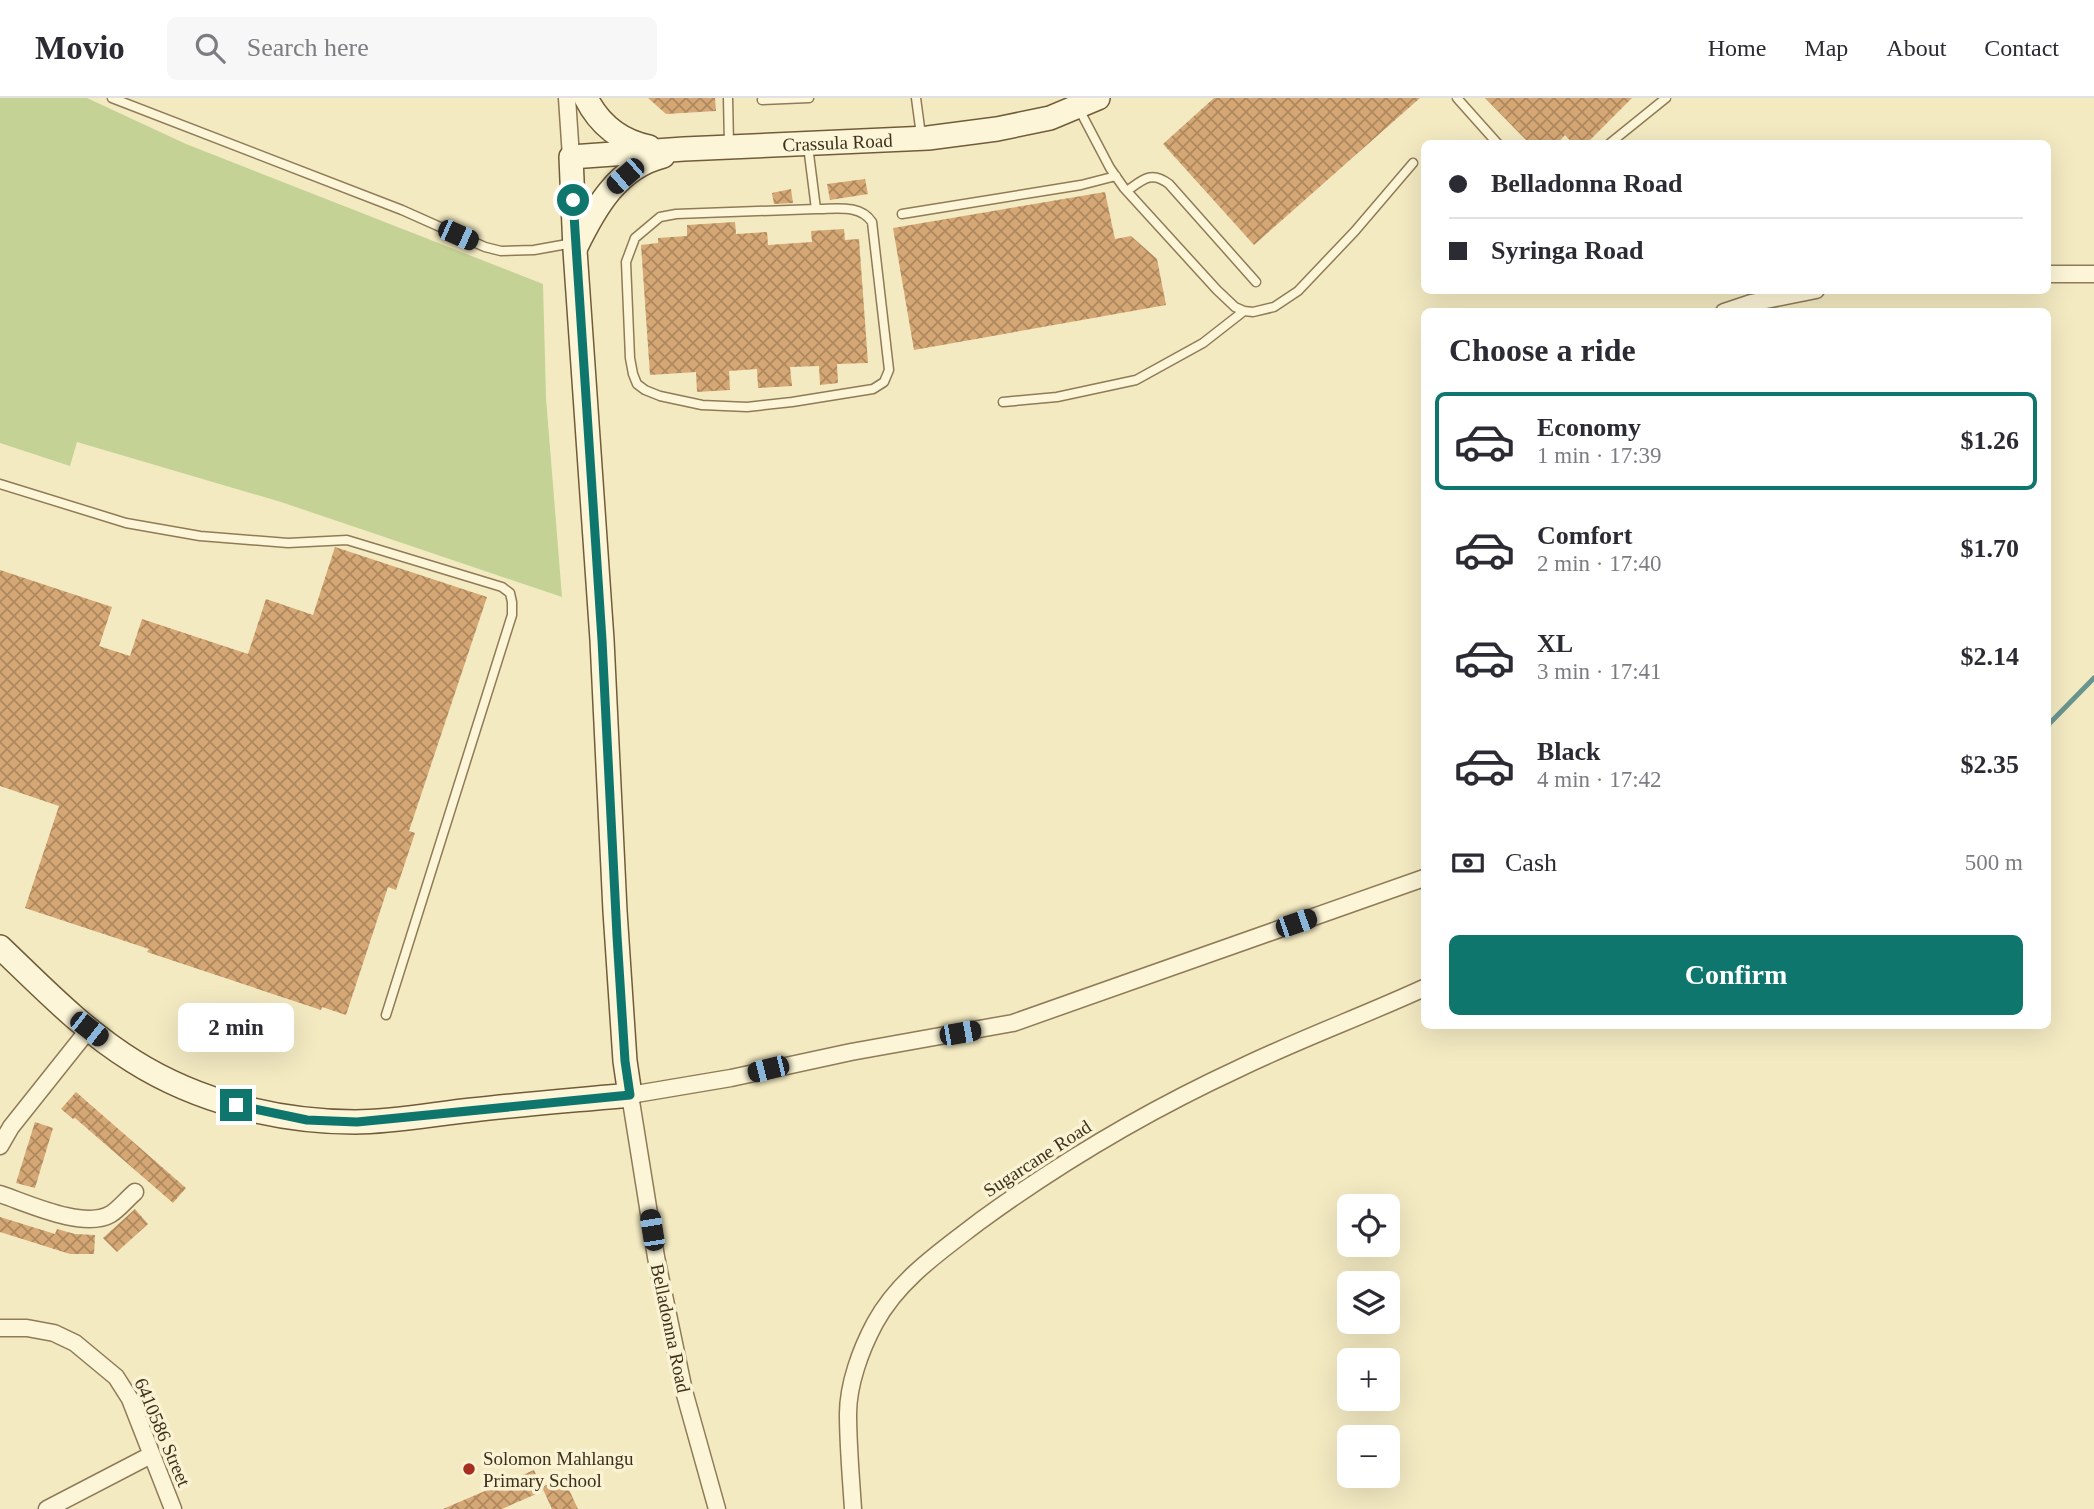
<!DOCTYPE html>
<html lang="en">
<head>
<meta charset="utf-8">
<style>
  body { margin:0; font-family:"Times New Roman",serif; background:#f7f7f7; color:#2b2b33; height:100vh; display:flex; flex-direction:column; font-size:26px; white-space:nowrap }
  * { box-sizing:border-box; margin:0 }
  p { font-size:23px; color:#7c7c81 }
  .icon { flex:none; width:38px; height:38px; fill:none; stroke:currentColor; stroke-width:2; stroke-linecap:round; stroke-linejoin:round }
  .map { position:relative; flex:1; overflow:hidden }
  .side { position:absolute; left:1421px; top:210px; width:630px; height:721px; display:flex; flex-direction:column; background:#fff; border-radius:10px; box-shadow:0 7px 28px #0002 }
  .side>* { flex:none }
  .guide { position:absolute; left:1421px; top:42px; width:630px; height:154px; border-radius:10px; box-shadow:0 7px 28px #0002; display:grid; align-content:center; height:154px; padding:0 28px; background:#fff }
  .tools { position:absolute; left:1337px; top:1096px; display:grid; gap:14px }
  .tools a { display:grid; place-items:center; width:63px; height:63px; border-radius:10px; background:#fff; box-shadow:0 7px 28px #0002; font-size:35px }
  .end { position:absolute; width:32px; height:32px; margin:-16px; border:9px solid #0f766e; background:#fff; box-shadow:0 0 0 4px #fff }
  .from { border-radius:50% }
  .bubble { position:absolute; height:49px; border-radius:10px; background:#fff; box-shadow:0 7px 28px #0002; font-size:23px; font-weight:600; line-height:49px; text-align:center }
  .car { position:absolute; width:21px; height:42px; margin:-21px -10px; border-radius:9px; box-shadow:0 0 5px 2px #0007; background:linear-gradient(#222 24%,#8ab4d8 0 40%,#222 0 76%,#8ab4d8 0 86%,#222 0) }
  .guide b { display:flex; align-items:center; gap:24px; height:66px; font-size:26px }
  .guide b+b { border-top:2px solid #e1e1e2 }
  .guide i { width:18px; height:18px; background:#2b2b33 }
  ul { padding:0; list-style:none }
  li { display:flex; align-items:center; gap:21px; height:98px; margin:0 14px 10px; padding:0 14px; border:4px solid transparent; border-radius:10px }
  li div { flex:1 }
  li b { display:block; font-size:26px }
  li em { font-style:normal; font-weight:600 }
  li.on { border-color:#0f766e }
  li>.icon { width:63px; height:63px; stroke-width:1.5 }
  h2 { padding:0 28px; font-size:32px; line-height:84px }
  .pay { display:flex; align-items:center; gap:18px; height:77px; padding:0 28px; font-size:26px }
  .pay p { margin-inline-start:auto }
  .action { display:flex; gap:14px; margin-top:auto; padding:14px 28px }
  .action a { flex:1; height:80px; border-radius:10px; background:#0f766e; color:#fff; font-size:28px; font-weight:600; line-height:80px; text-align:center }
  header { display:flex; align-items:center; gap:42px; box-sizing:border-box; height:98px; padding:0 35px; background:#fff; border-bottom:2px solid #e1e1e2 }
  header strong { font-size:33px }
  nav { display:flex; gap:38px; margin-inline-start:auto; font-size:24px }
  .search { width:490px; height:63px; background:#f7f7f7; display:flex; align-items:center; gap:18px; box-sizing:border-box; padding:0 24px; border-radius:10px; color:#7c7c81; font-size:26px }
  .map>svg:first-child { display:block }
  .grass { fill:#c4d295 }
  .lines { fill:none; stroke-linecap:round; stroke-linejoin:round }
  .stream { stroke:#6a958f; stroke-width:5 }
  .building { fill:url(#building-cross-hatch) }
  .lane-casing { stroke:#8f7b57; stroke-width:11 }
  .street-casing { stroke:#8f7b57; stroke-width:19 }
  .secondary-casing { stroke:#715c3a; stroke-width:26 }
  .lane { stroke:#fcf5d7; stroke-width:8 }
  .street { stroke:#fcf5d7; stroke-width:16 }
  .secondary { stroke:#fcf5d7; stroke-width:23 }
  .route { stroke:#0f766e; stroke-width:9 }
  .poi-dot { fill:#a52e20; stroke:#f9f3d3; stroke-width:2.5 }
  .labels { text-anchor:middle; stroke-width:7; stroke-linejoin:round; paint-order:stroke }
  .street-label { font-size:19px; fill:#3d301d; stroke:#f9f3d3 }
  .poi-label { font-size:19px; fill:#3d301d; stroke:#f9f3d3; text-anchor:start }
</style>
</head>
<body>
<header>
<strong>Movio</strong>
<div class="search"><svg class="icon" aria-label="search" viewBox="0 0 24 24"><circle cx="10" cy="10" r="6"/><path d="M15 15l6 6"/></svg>Search here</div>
<nav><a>Home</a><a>Map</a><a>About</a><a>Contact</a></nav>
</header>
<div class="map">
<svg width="2094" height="1411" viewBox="0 0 2094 1411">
  <defs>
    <pattern id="building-cross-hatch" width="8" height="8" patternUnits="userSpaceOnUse" patternTransform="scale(1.75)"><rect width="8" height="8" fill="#d5a774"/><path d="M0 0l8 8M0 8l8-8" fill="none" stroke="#ae885f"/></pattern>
  </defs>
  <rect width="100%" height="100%" fill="#f3eac2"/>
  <path class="grass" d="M0,0H87L186,46L543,186L546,300L562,499L281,404L77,344L70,368L0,345Z"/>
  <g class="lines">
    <path class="stream" d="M2048,627L2094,580"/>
  </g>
  <path class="building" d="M648,0H715L716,13L666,16Z
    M1214,0H1420L1254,147L1163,46Z
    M1485,0H1632L1586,46H1573L1565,37L1557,46H1530Z
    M865,81L868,96L830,102L827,86Z
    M791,91L793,105L774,106L772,95Z
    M1105,94L1115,141L1131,138L1157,161L1166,207L914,252L893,130Z
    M735,124L736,136L767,134L768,147L812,144L811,133L844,131L845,142L859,141L868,265L837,266L838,285L820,287L819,268L790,269L792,288L758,290L757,271L729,273L730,292L697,294L696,274L650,277L641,147L658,145V140L687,138V127Z
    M335,449L487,499L409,733L415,735L396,792L388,789L346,917L322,909L321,912L147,854L149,851L25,810L59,708L0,688V472L112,509L99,548L130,558L142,521L248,556L266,501L313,517Z
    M76,994L186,1090L173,1105L75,1020L73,1021L61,1011Z
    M35,1024L53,1030L35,1090L16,1085Z
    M135,1111L148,1126L117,1154L103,1140Z
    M0,1119L55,1136L57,1131L75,1136L95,1137L94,1156H70L0,1134Z
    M534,1372L543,1393L502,1411H443Z
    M563,1379L578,1411H552L542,1389Z"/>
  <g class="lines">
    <defs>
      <path id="lane" d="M112,0L402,112L485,149L501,153L534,152L573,145
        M728,0L729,46
        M916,0L921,37
        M1457,0L1498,46
        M762,2L809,0
        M1079,11L1110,70L1124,90L1217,192L1235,209L1244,213L1253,214L1274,209L1298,193L1355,133L1413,65
        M1609,46L1666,0
        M808,48L816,111
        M1127,93C1142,82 1151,72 1169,86L1256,184
        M816,111C836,111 860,106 872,124L889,272L884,284L873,291L792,304L747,309L702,307L660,298L645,292L637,286L633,276L630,260L626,164L635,140L660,119L676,116Z
        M902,116L1081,87L1116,78
        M1003,304L1057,299L1136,282L1203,245L1244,213
        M0,386L126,425L200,438L288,445L347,442L502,489L510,495L512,504V517L386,917"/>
      <path id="street" d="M567,0L571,59
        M2048,176H2094
        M1724,214L1751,205L1816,192
        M0,1048L11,1029L89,931
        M0,1096C27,1105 84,1132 111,1116C119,1111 127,1101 135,1094
        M0,1230H27L54,1235L75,1245L116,1279L130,1301L173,1411
        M47,1411L151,1357
        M717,1411L684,1293L656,1159L630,997L731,980L851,954L1013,925L1424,780
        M853,1411C851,1380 848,1347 848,1316C848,1286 861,1251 875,1225C899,1181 941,1153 980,1123C1061,1064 1149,1012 1240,970C1300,941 1363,918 1424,890"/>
      <g id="secondary">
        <path d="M586,0C599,26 620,43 649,49"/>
        <path d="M576,149C595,110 618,69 663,58"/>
        <path id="s1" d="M0,849C42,889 83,932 133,963C198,1004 279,1024 355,1024C393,1024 434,1016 472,1012C524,1006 577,1002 630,997L625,963L615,813L602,542L575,152L571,59L684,51L928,40L997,31L1050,20L1098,0"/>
      </g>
    </defs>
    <use href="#lane" class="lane-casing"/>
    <use href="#street" class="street-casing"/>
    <use href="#secondary" class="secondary-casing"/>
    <use href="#lane" class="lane"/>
    <use href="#street" class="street"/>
    <use href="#secondary" class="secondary"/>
  </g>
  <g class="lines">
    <path class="route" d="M236,1007L307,1022L357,1024L630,997L625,963L617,838L602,542L573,102"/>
  </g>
  <circle class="poi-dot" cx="469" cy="1371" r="7"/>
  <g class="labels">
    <g class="street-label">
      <text dy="7" stroke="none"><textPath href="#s1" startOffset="1892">Crassula Road</textPath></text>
      <text transform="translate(1037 1060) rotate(-33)" y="7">Sugarcane Road</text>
      <text transform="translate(671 1230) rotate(78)" y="7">Belladonna Road</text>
      <text transform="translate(163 1334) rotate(67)" y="7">6410586 Street</text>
    </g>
    <g class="poi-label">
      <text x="483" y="1367">Solomon Mahlangu<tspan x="483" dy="22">Primary School</tspan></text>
    </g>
  </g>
</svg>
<div class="tools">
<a><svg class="icon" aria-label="locate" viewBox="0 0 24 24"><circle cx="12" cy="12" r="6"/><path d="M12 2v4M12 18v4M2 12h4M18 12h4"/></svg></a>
<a><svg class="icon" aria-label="layers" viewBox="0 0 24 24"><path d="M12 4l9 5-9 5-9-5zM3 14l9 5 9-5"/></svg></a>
<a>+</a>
<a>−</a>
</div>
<i class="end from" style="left:573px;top:102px"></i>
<i class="end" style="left:236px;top:1007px"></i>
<div class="bubble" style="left:178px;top:905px;width:116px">2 min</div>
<i class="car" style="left:625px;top:78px;rotate:229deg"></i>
<i class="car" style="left:458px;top:137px;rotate:114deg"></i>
<i class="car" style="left:1296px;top:825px;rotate:71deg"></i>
<i class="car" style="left:89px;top:931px;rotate:128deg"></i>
<i class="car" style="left:960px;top:935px;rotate:80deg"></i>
<i class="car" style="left:768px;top:971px;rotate:256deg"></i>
<i class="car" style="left:652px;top:1132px;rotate:351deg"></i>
<div class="guide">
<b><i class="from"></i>Belladonna Road</b>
<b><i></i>Syringa Road</b>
</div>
<section class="side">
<h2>Choose a ride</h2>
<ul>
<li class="on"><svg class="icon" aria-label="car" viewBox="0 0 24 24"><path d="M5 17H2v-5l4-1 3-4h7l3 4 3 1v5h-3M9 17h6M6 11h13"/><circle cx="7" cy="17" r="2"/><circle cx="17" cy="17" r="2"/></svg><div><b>Economy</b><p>1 min · 17:39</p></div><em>$1.26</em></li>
<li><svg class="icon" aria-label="car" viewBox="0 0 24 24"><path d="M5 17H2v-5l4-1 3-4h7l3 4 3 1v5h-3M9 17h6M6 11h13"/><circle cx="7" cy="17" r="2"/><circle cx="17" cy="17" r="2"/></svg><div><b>Comfort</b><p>2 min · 17:40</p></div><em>$1.70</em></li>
<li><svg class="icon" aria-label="car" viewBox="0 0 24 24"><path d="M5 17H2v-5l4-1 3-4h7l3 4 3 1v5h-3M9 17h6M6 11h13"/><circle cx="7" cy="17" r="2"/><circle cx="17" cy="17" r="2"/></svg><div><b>XL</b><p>3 min · 17:41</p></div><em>$2.14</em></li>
<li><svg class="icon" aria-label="car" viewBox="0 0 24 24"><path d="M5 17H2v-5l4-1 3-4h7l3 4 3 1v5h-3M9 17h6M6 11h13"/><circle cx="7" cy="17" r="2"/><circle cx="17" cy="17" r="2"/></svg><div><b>Black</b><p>4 min · 17:42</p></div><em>$2.35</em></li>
</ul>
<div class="pay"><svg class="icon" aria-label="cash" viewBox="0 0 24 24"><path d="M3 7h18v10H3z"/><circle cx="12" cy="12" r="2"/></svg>Cash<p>500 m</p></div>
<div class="action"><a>Confirm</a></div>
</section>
</div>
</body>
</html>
